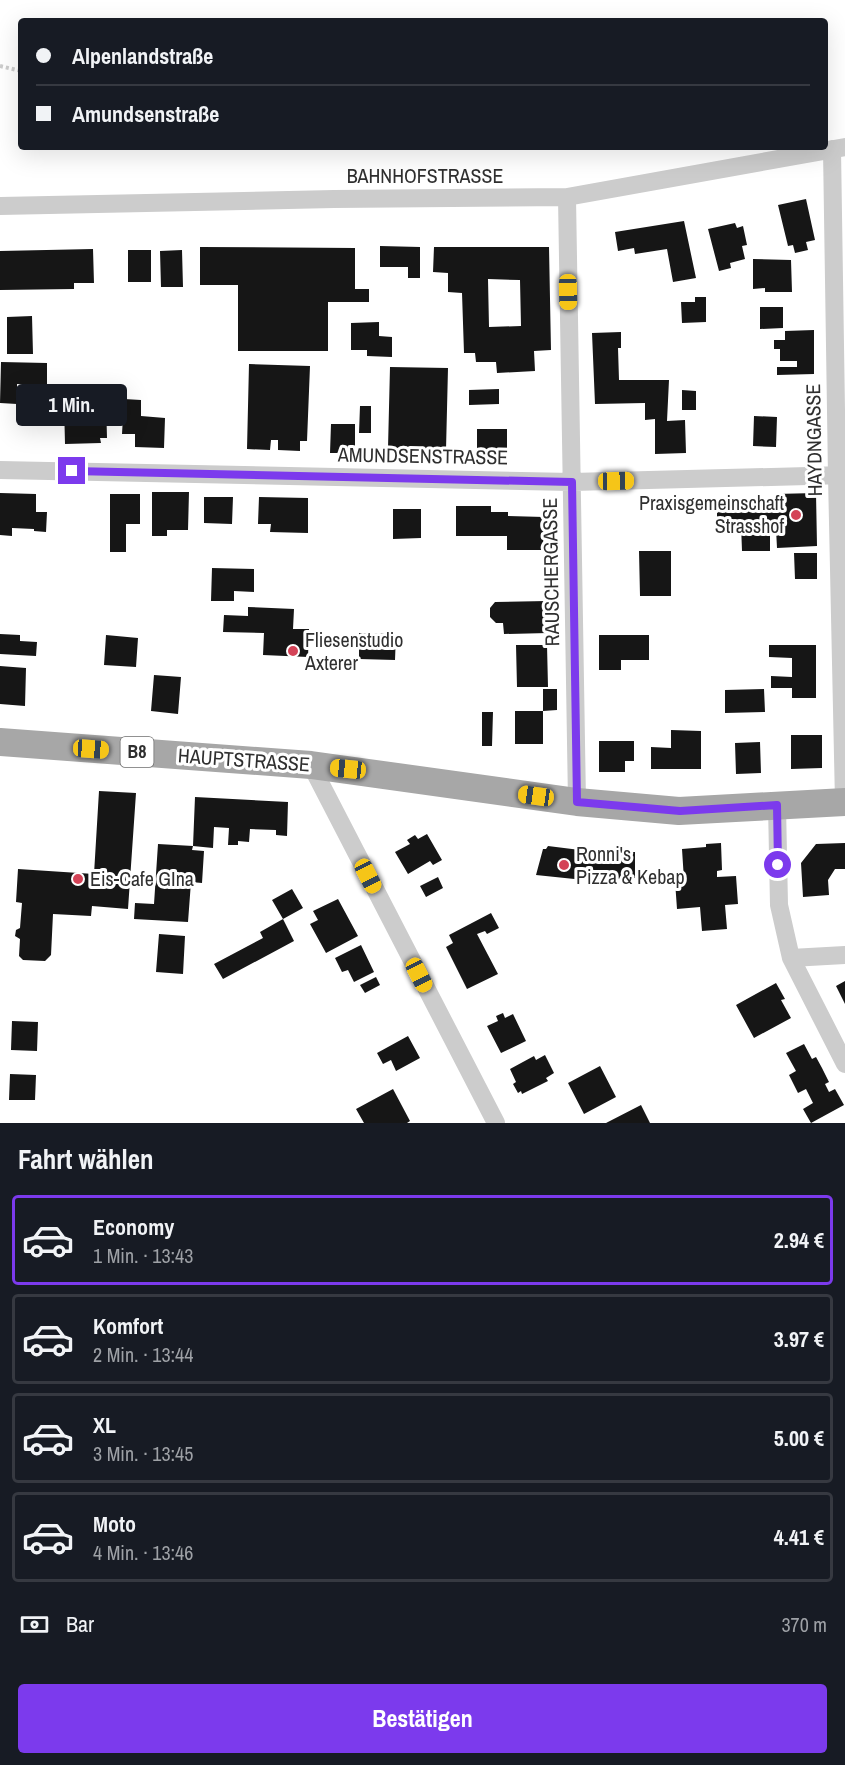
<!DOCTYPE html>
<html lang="de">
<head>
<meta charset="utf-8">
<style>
  body { margin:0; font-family:"Archivo Narrow",sans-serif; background:#20242c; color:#f1f3f6; height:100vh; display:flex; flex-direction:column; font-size:22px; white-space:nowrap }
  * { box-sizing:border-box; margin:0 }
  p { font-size:20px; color:#9ea1a6 }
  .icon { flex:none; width:33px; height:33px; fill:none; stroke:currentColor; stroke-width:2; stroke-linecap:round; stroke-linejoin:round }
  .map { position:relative; height:1123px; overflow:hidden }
  .details { display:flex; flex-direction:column; background:#171b24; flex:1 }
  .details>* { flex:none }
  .banner { position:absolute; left:18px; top:18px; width:810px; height:132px; border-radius:6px; box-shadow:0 6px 24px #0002; display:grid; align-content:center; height:132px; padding:0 18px; background:#171b24 }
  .end { position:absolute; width:27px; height:27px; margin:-14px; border:8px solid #7c3aed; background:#fff; box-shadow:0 0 0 3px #fff }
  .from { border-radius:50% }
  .bubble { position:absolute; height:42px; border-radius:6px; background:#171b24; box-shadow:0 6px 24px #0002; font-size:20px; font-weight:800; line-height:42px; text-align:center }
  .car { position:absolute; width:18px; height:36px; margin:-18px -9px; border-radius:8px; box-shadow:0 0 4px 2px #0007; background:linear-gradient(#f5c518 24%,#345 0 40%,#f5c518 0 76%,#345 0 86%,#f5c518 0) }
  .banner b { display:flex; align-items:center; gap:21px; height:57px; font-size:22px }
  .banner b+b { border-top:2px solid #363941 }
  .banner i { width:15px; height:15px; background:#f1f3f6 }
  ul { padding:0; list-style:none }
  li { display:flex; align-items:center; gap:18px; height:90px; margin:0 12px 9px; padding:0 6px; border:3px solid #363941; border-radius:6px }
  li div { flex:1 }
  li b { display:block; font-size:22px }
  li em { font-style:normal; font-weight:800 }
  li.current { border-color:#7c3aed }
  li>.icon { width:54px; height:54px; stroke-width:1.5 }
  h2 { padding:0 18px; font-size:27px; line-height:72px }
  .pay { display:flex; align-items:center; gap:15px; height:66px; padding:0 18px; font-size:22px }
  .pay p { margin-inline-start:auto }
  .cta { display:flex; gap:12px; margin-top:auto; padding:12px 18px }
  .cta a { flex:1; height:69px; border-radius:6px; background:#7c3aed; color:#fff; font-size:24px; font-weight:800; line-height:69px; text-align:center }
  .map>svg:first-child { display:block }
  .building { fill:#161616; fill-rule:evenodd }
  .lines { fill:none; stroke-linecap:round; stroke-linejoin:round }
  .path { stroke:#ccc; stroke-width:4; stroke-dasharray:3 3; stroke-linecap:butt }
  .street { stroke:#ccc; stroke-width:18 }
  .primary { stroke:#a7a7a7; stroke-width:28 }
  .route { stroke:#7c3aed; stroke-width:8 }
  .poi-dot { fill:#d44357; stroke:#fff; stroke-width:2 }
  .labels { text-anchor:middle; stroke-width:6; stroke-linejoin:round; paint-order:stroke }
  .shield { fill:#fff; stroke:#6d6d6d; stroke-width:1.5 }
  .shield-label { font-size:18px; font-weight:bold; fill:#2f2f2f }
  .street-label { font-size:20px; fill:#2f2f2f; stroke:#fff }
  .poi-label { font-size:20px; fill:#2f2f2f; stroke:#fff; text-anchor:start }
</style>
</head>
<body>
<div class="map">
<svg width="845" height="1123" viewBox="0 0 845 1123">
  <rect width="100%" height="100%" fill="#fff"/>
  <path class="building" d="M806,199L815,240L806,242L808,250L795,253L793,245L788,246L778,205Z
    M684,221L696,278L673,282L667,249L635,254L634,248L618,251L615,232Z
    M735,223L737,228L743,226L747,245L742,246L745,259L730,263L731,268L719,271L708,229Z
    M380,246L420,247V278H408V267H380Z
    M200,247L355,248V289H369V302H328V351H238V285H200Z
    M434,247H549L551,350L534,351L535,371L497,373L496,362H476L475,353H464L462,293L448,292V273L433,272ZM488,279L520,280L521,326L489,327Z
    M93,249L94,283H74V289L0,290V251Z
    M128,250H151V282H128Z
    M182,250L183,287H161L160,251Z
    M753,259L791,260L792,292H765V288L753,289Z
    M695,297H706V322L682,323L681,302H695Z
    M760,307H783V328L760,329Z
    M32,316L33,354H7V317Z
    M379,322V336L392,337V357L367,356V350H351V323Z
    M814,330V374L777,375V367H797V361H780V349H774V340H785V331Z
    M621,332V348H618L619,380H669L667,421L685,420L686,453L655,454V419L645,420V403L595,404L592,333Z
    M1,362L47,363V404H30L31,385L17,384V404L0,403Z
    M249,364L310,366L307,441H300V451L278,450V440H271L270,450L247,449Z
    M390,367L448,368L446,450L388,448Z
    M499,389V404L469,405V390Z
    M682,390L696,391V410H682Z
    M124,399L141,400V416L165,418L164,448L135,447V434H122Z
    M106,401L107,438H100L101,443L65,444L64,403Z
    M360,406H371V433H359Z
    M754,416L777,417L776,447L753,446Z
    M331,424H355V453H330Z
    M477,429H507V453H477Z
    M152,492H189L188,530H167V536H152Z
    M0,493L36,494V512H47L46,532L34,531V529L12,528V536L0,535Z
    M816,493L817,546L777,548L776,529H770V551H742L741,524L717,525V502L775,501V494Z
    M110,494H140V524H126V552H110Z
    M204,497H233L232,524L204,523Z
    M259,497L308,498V533L270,532L271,524H258Z
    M456,506H491V512H508V516L544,517L543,550H507V536H456Z
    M393,509H421V538L393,539Z
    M639,551H671V596H640Z
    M794,553H817V579H795Z
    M212,568L254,569V592L234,591V601H211Z
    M547,601L548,633L504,634L503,623H496L490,617V608L495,602Z
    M248,607L294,609L293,629H309L308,657L263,655L264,633L223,632L224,615L248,616Z
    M359,633L396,634L395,660L359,659Z
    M0,634L20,635V641L37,642L36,656L0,654Z
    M106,635L138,638L136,667L104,665Z
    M599,635H649V660H621V670H599Z
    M516,645H547L548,687H517Z
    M769,645H816V698H792V688H771V676L792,677V658L769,657Z
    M0,666L26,668L25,706L0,704Z
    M154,675L181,677L178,714L151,711Z
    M543,689H557V710L543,711V744H515V711H543Z
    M764,689L765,712L725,713V690Z
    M482,712H493L492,746H482Z
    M671,730L701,731V769H651V747L671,748Z
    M791,735H822V768L791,769Z
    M599,741H634V761H625V772H599Z
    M760,742L761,773L736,774L735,743Z
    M99,791L136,793L128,909L92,906L91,916L53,914L51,955L45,961L23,960L19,956L20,939L15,936L16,930L20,928L22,903L16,902L18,869L94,874Z
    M195,797L288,802L287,836L276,835V830L250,829L249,842L238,841V845H228L229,828L214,827L213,848L193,846Z
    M427,834L442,860L433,865L430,861L408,874L395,852L410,844L407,840L415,835L418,839Z
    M721,843L722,870L717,871V877L736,876L738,904L725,905L727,929L702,931L700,907L677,909L675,881L684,880L682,849L706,847V844Z
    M845,843V869H835L828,880L829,895L803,897L801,863L816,844Z
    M158,844L193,846L192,850L204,851L202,883L191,882L188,922L134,919L135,903L154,904Z
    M548,846L588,851L589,855L603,852H635V878L584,880L536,875L543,849H546Z
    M438,877L443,888L426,897L420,886Z
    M292,889L303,908L283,919L272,900Z
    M338,899L358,936L326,953L310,924L318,920L313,911Z
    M491,913L499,928L487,934L485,931L477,934L498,974L467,989L446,947L453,943L449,935Z
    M283,919L294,941L223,979L214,964L263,938L260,932Z
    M159,934L185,936L183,974L156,972Z
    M361,945L374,972L354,982L348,970L342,972L335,958Z
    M376,977L380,985L365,993L360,985Z
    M845,981V1004L836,986Z
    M776,983L785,999L781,1000L791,1018L754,1038L736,1005Z
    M503,1013L505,1018L513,1014L526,1041L501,1053L487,1026L498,1021L496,1016Z
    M12,1021L38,1022L37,1051L11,1050Z
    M408,1036L420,1058L396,1071L391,1060L383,1064L377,1053Z
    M804,1044L812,1059L816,1057L822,1068L829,1082L825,1084L829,1092L835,1089L844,1105L811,1123L803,1109L813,1103L806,1089L798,1093L789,1075L796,1071L786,1053Z
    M545,1055L554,1073L546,1078L548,1081L522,1094L521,1091L518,1093L513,1084L516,1082L510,1069L534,1056L536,1060Z
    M600,1066L616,1097L584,1114L568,1083Z
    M10,1074L36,1075L35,1100H9Z
    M393,1089L410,1121L407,1123H364L356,1109Z
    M641,1105L650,1123H606Z"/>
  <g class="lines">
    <path class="path" d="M0,66L21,71"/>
    <path class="street" d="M832,149L837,476L844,802
      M567,197L577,802
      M0,206L334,199L567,197L845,147
      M0,470L572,482L845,475
      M311,765L496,1123
      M777,805L779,905L791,958L845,1064
      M791,958L845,955"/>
    <path class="primary" d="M0,742L311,765L577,802L679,811L845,802"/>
  </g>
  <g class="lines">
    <path class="route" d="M72,471L572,482L577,802L680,811L777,805L778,865"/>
  </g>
  <g class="poi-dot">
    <circle cx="796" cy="515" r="6"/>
    <circle cx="293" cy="651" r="6"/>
    <circle cx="564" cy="865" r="6"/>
    <circle cx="78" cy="879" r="6"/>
  </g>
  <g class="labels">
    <rect class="shield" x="120.5" y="737" width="33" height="30" rx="4.5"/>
    <g class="shield-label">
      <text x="137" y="758">B8</text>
    </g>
    <g class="street-label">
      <text x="425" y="183">BAHNHOFSTRASSE</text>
      <text transform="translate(814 440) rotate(-91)" y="7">HAYDNGASSE</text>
      <text transform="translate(423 456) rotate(1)" y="7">AMUNDSENSTRASSE</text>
      <text transform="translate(551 572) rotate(-91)" y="7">RAUSCHERGASSE</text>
      <text transform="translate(244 760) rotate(4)" y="7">HAUPTSTRASSE</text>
    </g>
    <g class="poi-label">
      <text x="784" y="510" text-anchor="end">Praxisgemeinschaft<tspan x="784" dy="23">Strasshof</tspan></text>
      <text x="305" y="647">Fliesenstudio<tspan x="305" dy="23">Axterer</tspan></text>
      <text x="576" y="861">Ronni's<tspan x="576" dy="23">Pizza &amp; Kebap</tspan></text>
      <text x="90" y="886">Eis-Cafe GIna</text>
    </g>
  </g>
</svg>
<i class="end from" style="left:778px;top:865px"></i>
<i class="end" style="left:72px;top:471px"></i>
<div class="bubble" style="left:16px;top:384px;width:111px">1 Min.</div>
<i class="car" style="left:568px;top:292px;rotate:179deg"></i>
<i class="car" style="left:616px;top:481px;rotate:89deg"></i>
<i class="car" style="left:91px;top:749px;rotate:94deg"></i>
<i class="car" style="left:348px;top:769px;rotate:276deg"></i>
<i class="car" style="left:536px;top:796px;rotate:278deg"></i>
<i class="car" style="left:368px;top:876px;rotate:153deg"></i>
<i class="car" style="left:419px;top:975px;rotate:153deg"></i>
<div class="banner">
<b><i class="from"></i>Alpenlandstraße</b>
<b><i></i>Amundsenstraße</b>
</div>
</div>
<section class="details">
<h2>Fahrt wählen</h2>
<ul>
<li class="current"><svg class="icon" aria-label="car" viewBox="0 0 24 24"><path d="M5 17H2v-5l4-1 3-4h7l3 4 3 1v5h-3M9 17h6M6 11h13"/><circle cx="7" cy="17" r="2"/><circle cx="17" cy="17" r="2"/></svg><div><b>Economy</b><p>1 Min. · 13:43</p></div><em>2.94 €</em></li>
<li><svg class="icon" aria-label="car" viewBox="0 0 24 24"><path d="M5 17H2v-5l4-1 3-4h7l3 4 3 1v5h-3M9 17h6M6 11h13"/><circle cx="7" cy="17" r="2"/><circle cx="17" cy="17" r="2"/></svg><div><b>Komfort</b><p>2 Min. · 13:44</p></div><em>3.97 €</em></li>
<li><svg class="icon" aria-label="car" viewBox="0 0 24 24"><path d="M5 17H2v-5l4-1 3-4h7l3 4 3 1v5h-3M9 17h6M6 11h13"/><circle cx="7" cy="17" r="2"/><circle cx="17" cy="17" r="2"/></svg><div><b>XL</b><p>3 Min. · 13:45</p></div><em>5.00 €</em></li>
<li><svg class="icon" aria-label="car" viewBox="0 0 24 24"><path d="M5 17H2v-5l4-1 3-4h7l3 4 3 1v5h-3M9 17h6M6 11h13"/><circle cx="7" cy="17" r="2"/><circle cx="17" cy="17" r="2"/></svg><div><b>Moto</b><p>4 Min. · 13:46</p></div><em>4.41 €</em></li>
</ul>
<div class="pay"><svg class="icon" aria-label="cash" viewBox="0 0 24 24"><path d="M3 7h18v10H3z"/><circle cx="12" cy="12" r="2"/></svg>Bar<p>370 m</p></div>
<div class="cta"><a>Bestätigen</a></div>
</section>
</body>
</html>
